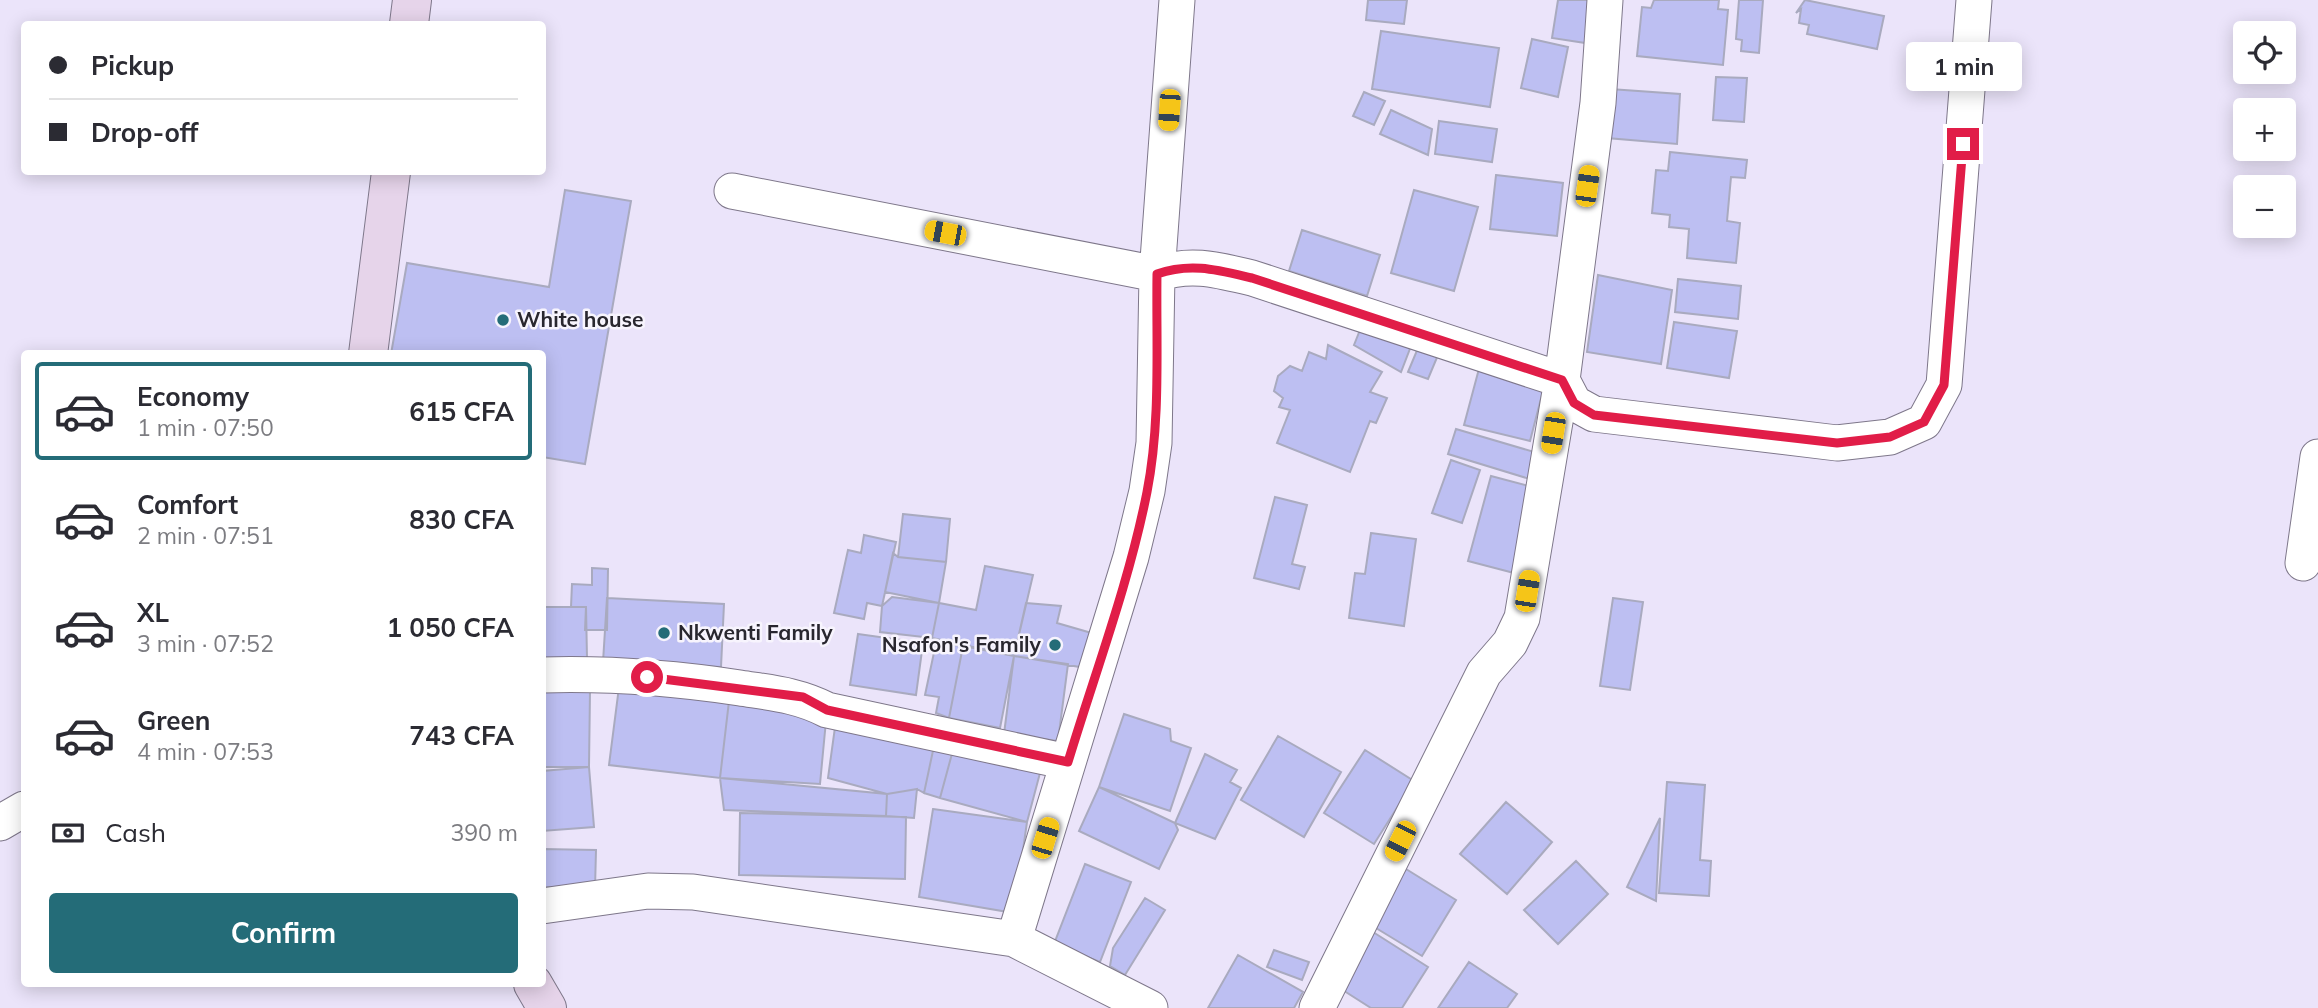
<!DOCTYPE html>
<html lang="en">
<head>
<meta charset="utf-8">
<style>
  body { margin:0; font-family:Mulish,sans-serif; background:#f7f7f7; color:#2b2b33; height:100vh; display:flex; flex-direction:column; font-size:26px; white-space:nowrap }
  * { box-sizing:border-box; margin:0 }
  p { font-size:23px; color:#7c7c81 }
  .icon { flex:none; width:38px; height:38px; fill:none; stroke:currentColor; stroke-width:2; stroke-linecap:round; stroke-linejoin:round }
  .map { position:relative; flex:1; overflow:hidden }
  .details { position:absolute; left:21px; top:350px; width:525px; height:637px; display:flex; flex-direction:column; background:#fff; border-radius:7px; box-shadow:0 4px 18px #0003 }
  .details>* { flex:none }
  .banner { position:absolute; left:21px; top:21px; width:525px; height:154px; border-radius:7px; box-shadow:0 4px 18px #0003; display:grid; align-content:center; height:154px; padding:0 28px; background:#fff }
  .controls { position:absolute; left:2233px; top:21px; display:grid; gap:14px }
  .controls a { display:grid; place-items:center; width:63px; height:63px; border-radius:7px; background:#fff; box-shadow:0 4px 18px #0003; font-size:35px }
  .end { position:absolute; width:32px; height:32px; margin:-16px; border:9px solid #e11d48; background:#fff; box-shadow:0 0 0 4px #fff }
  .from { border-radius:50% }
  .bubble { position:absolute; height:49px; border-radius:7px; background:#fff; box-shadow:0 4px 18px #0003; font-size:23px; font-weight:700; line-height:49px; text-align:center }
  .car { position:absolute; width:21px; height:42px; margin:-21px -10px; border-radius:9px; box-shadow:0 0 5px 2px #0007; background:linear-gradient(#f5c518 24%,#345 0 40%,#f5c518 0 76%,#345 0 86%,#f5c518 0) }
  .banner b { display:flex; align-items:center; gap:24px; height:66px; font-size:26px }
  .banner b+b { border-top:2px solid #e1e1e2 }
  .banner i { width:18px; height:18px; background:#2b2b33 }
  ul { padding:12px 0 0; list-style:none }
  li { display:flex; align-items:center; gap:21px; height:98px; margin:0 14px 10px; padding:0 14px; border:4px solid transparent; border-radius:7px }
  li div { flex:1 }
  li b { display:block; font-size:26px }
  li em { font-style:normal; font-weight:700 }
  li.active { border-color:#246c78 }
  li>.icon { width:63px; height:63px; stroke-width:1.5 }
  .pay { display:flex; align-items:center; gap:18px; height:77px; padding:0 28px; font-size:26px }
  .pay p { margin-inline-start:auto }
  .button { display:flex; gap:14px; margin-top:auto; padding:14px 28px }
  .button a { flex:1; height:80px; border-radius:7px; background:#246c78; color:#fff; font-size:28px; font-weight:700; line-height:80px; text-align:center }
  .map>svg:first-child { display:block }
  .building { fill:#bdbff2; stroke:#a9aabf; stroke-width:2 }
  .lines { fill:none; stroke-linecap:round; stroke-linejoin:round }
  .street-casing { stroke:#7e778a; stroke-width:37 }
  .secondary-casing { stroke:#7e778a; stroke-width:40 }
  .street { stroke:#fff; stroke-width:35 }
  .secondary { stroke:#e6d4ea; stroke-width:38 }
  .route { stroke:#e11d48; stroke-width:9 }
  .poi-dot { fill:#246c78; stroke:#f7f4fd; stroke-width:2.5 }
  .labels { text-anchor:middle; stroke-width:5; stroke-linejoin:round; paint-order:stroke }
  .poi-label { font-size:21px; font-weight:bold; fill:#29272f; stroke:#f7f4fd; text-anchor:start }
</style>
</head>
<body>
<div class="map">
<svg width="2318" height="1008" viewBox="0 0 2318 1008">
  <rect width="100%" height="100%" fill="#ebe4fa"/>
  <path class="building" d="M1368,0H1407L1404,24L1366,20Z
    M1558,0H1598L1592,44L1552,38Z
    M1654,0H1719L1718,9L1728,10L1723,65L1637,56L1642,7L1651,8Z
    M1739,0H1763L1759,53L1741,51L1742,40L1736,39Z
    M1805,0L1884,16L1877,49L1807,34L1809,25L1799,23L1801,9L1796,13Z
    M1381,31L1499,48L1490,107L1372,89Z
    M1532,39L1568,47L1558,97L1521,88Z
    M1716,77L1747,78L1744,122L1713,120Z
    M1610,89L1680,94L1677,144L1607,138Z
    M1364,92L1385,101L1374,125L1353,116Z
    M1391,110L1432,129L1428,155L1380,134Z
    M1439,121L1497,129L1492,162L1435,154Z
    M1670,152L1747,160L1745,178L1731,177L1727,221L1740,223L1736,263L1687,258L1689,229L1669,227L1670,215L1652,213L1656,170L1668,171Z
    M1496,175L1563,183L1557,236L1490,229Z
    M565,190L631,201L585,464L542,457V354H391L407,263L549,287Z
    M1414,190L1478,207L1454,291L1391,273Z
    M1302,230L1380,255L1367,296L1289,271Z
    M1598,275L1672,290L1661,364L1587,352Z
    M1678,279L1741,286L1738,319L1675,312Z
    M1674,322L1737,331L1729,378L1667,368Z
    M1362,325L1411,346L1401,372L1354,345Z
    M1328,345L1382,372L1370,392L1387,398L1376,423L1370,421L1350,472L1277,443L1290,410L1279,407L1283,398L1274,391L1278,376L1290,366L1302,371L1309,352L1326,359Z
    M1418,348L1438,355L1428,379L1408,372Z
    M1480,365L1545,383L1530,441L1464,425Z
    M1456,429L1541,454L1533,480L1448,454Z
    M1451,460L1480,470L1462,523L1432,513Z
    M1491,476L1536,488L1514,573L1468,561Z
    M1275,497L1307,505L1292,564L1305,567L1299,589L1254,578Z
    M903,514L950,519L946,562L898,557Z
    M1371,533L1416,539L1404,626L1349,618L1355,573L1365,574Z
    M864,535L896,542L882,606L867,603L864,619L834,613L848,550L861,553Z
    M893,553L898,557L946,562L939,603L885,592Z
    M985,566L1033,575L1014,656L932,638L939,603L976,610Z
    M592,568L608,569L607,630H585L586,607H571L572,584L592,585Z
    M892,597L939,603L932,638L880,632L882,606Z
    M607,598L724,604L721,667L603,662Z
    M1613,598L1643,602L1630,690L1600,686Z
    M1026,603L1061,606L1057,623L1095,634L1086,668L1014,656Z
    M542,607H586L587,658H542Z
    M858,634L923,643L916,695L850,685Z
    M936,643L963,646L949,718L936,713L939,697L925,695Z
    M963,646L1014,656L1000,728L949,718Z
    M1014,656L1068,664L1058,741L1004,734Z
    M619,687L729,701L720,778L609,765Z
    M542,691H590L589,767H542Z
    M729,701L827,710L820,784L720,778Z
    M1124,714L1170,729L1171,741L1191,748L1170,811L1099,787Z
    M836,720L934,746L924,793L917,789L887,794L828,778Z
    M1278,736L1341,772L1304,837L1241,800Z
    M934,746L953,750L940,798L924,793Z
    M953,750L1040,773L1027,822L940,798Z
    M1365,750L1414,781L1374,844L1324,813Z
    M1205,754L1237,770L1230,782L1241,788L1215,839L1175,823Z
    M589,767L594,827L542,831V771Z
    M720,778L887,794L886,816L724,810Z
    M1667,782L1705,785L1700,860L1711,861L1709,896L1659,893Z
    M1099,787L1175,823L1178,830L1159,869L1079,831Z
    M917,789L914,818L886,816L887,794Z
    M1506,802L1552,842L1507,894L1460,854Z
    M933,809L1027,822L1014,913L919,897Z
    M740,813L906,817L905,879L739,875Z
    M1660,818L1656,901L1627,887Z
    M542,849L596,850L595,889L542,887Z
    M1576,861L1608,894L1558,944L1524,910Z
    M1085,864L1131,882L1100,962L1054,944Z
    M1406,869L1456,900L1422,956L1371,925Z
    M1145,898L1165,910L1125,975L1110,966L1113,948Z
    M1373,932L1428,967L1402,1008H1371L1338,987Z
    M1274,950L1309,962L1302,980L1267,967Z
    M1238,955L1303,992L1294,1008H1208Z
    M1469,962L1517,994L1507,1008H1438Z"/>
  <g class="lines">
    <defs>
      <path id="street" d="M732,191L1157,274C1191,262 1218,270 1252,278L1562,380L1574,403L1594,414L1837,443L1890,437L1924,422L1944,385L1974,0
        M2303,563L2318,457
        M542,675C609,673 674,678 740,688C772,693 798,695 827,710L1068,762
        M0,823L24,809
        M542,906L648,891L693,892L1014,939L1150,1008
        M1014,939L1131,557L1147,491L1154,443L1157,274L1177,0
        M1317,1008L1484,673L1510,643L1522,618L1562,380L1598,103L1605,0"/>
      <path id="secondary" d="M409,24L412,0
        M368,354L391,172
        M533,984L547,1008"/>
    </defs>
    <use href="#street" class="street-casing"/>
    <use href="#secondary" class="secondary-casing"/>
    <use href="#street" class="street"/>
    <use href="#secondary" class="secondary"/>
  </g>
  <g class="lines">
    <path class="route" d="M647,677L803,697L827,710L1068,762C1095,673 1129,583 1147,492C1161,421 1156,346 1157,274C1191,262 1218,270 1252,278L1562,380L1574,403L1594,415L1837,443L1890,437L1924,422L1944,385L1963,144"/>
  </g>
  <g class="poi-dot">
    <circle cx="503" cy="320" r="7"/>
    <circle cx="664" cy="633" r="7"/>
    <circle cx="1055" cy="645" r="7"/>
  </g>
  <g class="labels">
    <g class="poi-label">
      <text x="517" y="327">White house</text>
      <text x="678" y="640">Nkwenti Family</text>
      <text x="1041" y="652" text-anchor="end">Nsafon's Family</text>
    </g>
  </g>
</svg>
<div class="controls">
<a><svg class="icon" aria-label="locate" viewBox="0 0 24 24"><circle cx="12" cy="12" r="6"/><path d="M12 2v4M12 18v4M2 12h4M18 12h4"/></svg></a>
<a>+</a>
<a>−</a>
</div>
<i class="end from" style="left:647px;top:677px"></i>
<i class="end" style="left:1963px;top:144px"></i>
<div class="bubble" style="left:1906px;top:42px;width:116px">1 min</div>
<i class="car" style="left:1169px;top:110px;rotate:184deg"></i>
<i class="car" style="left:1587px;top:186px;rotate:8deg"></i>
<i class="car" style="left:945px;top:233px;rotate:281deg"></i>
<i class="car" style="left:1553px;top:433px;rotate:189deg"></i>
<i class="car" style="left:1527px;top:591px;rotate:9deg"></i>
<i class="car" style="left:1045px;top:838px;rotate:17deg"></i>
<i class="car" style="left:1400px;top:841px;rotate:207deg"></i>
<div class="banner">
<b><i class="from"></i>Pickup</b>
<b><i></i>Drop-off</b>
</div>
<section class="details">
<ul>
<li class="active"><svg class="icon" aria-label="car" viewBox="0 0 24 24"><path d="M5 17H2v-5l4-1 3-4h7l3 4 3 1v5h-3M9 17h6M6 11h13"/><circle cx="7" cy="17" r="2"/><circle cx="17" cy="17" r="2"/></svg><div><b>Economy</b><p>1 min · 07:50</p></div><em>615 CFA</em></li>
<li><svg class="icon" aria-label="car" viewBox="0 0 24 24"><path d="M5 17H2v-5l4-1 3-4h7l3 4 3 1v5h-3M9 17h6M6 11h13"/><circle cx="7" cy="17" r="2"/><circle cx="17" cy="17" r="2"/></svg><div><b>Comfort</b><p>2 min · 07:51</p></div><em>830 CFA</em></li>
<li><svg class="icon" aria-label="car" viewBox="0 0 24 24"><path d="M5 17H2v-5l4-1 3-4h7l3 4 3 1v5h-3M9 17h6M6 11h13"/><circle cx="7" cy="17" r="2"/><circle cx="17" cy="17" r="2"/></svg><div><b>XL</b><p>3 min · 07:52</p></div><em>1 050 CFA</em></li>
<li><svg class="icon" aria-label="car" viewBox="0 0 24 24"><path d="M5 17H2v-5l4-1 3-4h7l3 4 3 1v5h-3M9 17h6M6 11h13"/><circle cx="7" cy="17" r="2"/><circle cx="17" cy="17" r="2"/></svg><div><b>Green</b><p>4 min · 07:53</p></div><em>743 CFA</em></li>
</ul>
<div class="pay"><svg class="icon" aria-label="cash" viewBox="0 0 24 24"><path d="M3 7h18v10H3z"/><circle cx="12" cy="12" r="2"/></svg>Cash<p>390 m</p></div>
<div class="button"><a>Confirm</a></div>
</section>
</div>
</body>
</html>
